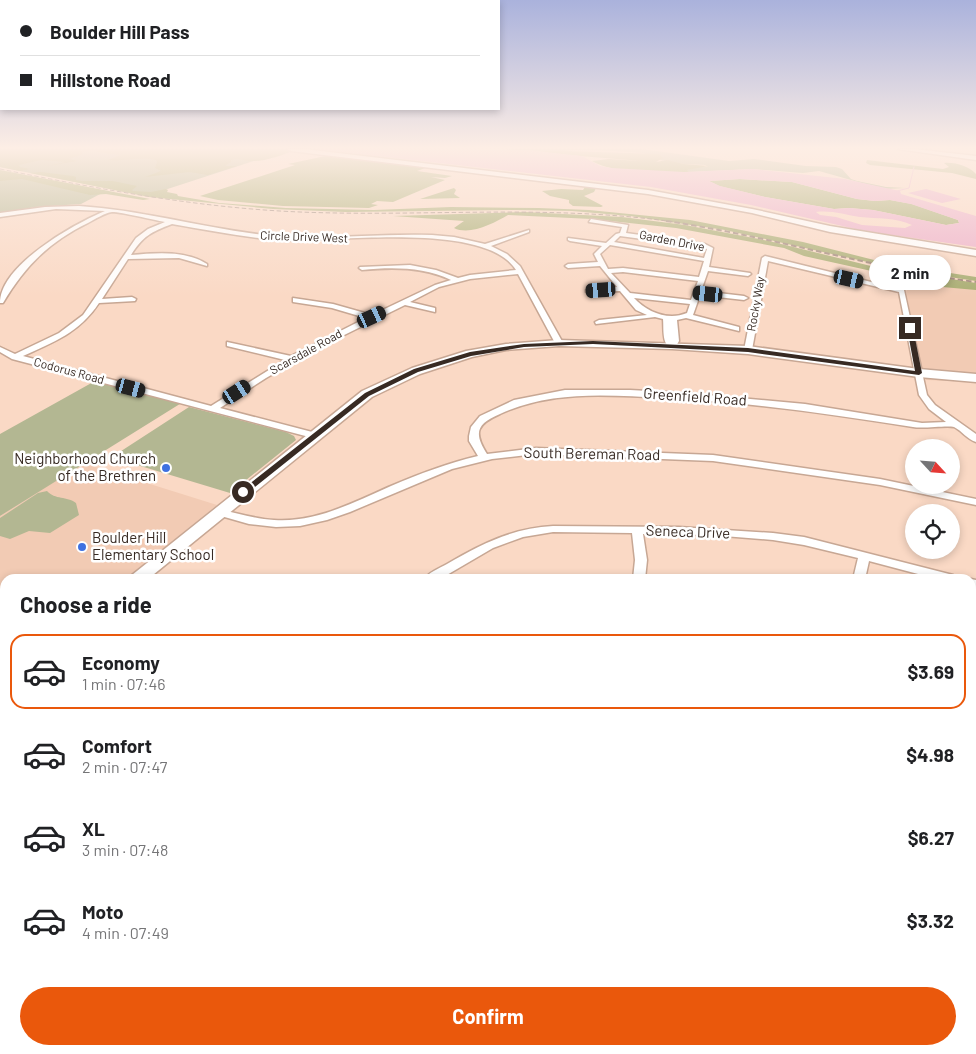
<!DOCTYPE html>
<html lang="en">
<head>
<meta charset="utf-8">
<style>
  body { margin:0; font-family:Barlow,sans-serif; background:#f2f2f2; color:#202124; height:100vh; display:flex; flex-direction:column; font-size:19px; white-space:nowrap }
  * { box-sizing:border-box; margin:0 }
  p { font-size:16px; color:#757577 }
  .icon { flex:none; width:28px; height:28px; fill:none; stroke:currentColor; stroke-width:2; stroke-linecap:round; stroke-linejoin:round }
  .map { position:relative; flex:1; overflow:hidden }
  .drawer { position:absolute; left:0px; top:574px; width:976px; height:481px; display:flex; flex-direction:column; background:#fff; border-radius:15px 15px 0 0; box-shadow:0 2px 8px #0003 }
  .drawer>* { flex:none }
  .top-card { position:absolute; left:0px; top:0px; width:500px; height:110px; box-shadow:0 2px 8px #0003; display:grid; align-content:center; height:110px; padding:0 20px; background:#fff }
  .needle { width:32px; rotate:116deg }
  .tools { position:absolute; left:905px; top:439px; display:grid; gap:10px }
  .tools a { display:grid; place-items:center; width:55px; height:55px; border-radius:50%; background:#fff; box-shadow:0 2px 8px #0003; font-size:25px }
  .end { position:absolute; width:22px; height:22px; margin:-11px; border:6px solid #372a23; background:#fff; box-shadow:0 0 0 2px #fff }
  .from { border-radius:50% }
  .bubble { position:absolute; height:35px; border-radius:18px; background:#fff; box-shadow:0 2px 8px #0003; font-size:16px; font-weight:700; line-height:35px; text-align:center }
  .car { position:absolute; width:15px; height:30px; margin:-15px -8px; border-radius:6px; box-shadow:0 0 4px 1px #0007; background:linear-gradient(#222 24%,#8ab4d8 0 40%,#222 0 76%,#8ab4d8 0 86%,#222 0) }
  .top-card b { display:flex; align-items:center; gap:18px; height:48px; font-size:19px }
  .top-card b+b { border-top:1px solid #e0e0e0 }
  .top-card i { width:12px; height:12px; background:#202124 }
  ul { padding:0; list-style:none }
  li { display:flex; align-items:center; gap:15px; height:75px; margin:0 10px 8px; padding:0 10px; border:2px solid transparent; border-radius:15px }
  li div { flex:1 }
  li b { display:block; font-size:19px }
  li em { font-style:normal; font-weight:700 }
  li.on { border-color:#ea580c }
  li>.icon { width:45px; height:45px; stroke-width:1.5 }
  h2 { padding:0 20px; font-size:22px; line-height:60px }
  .action { display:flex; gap:10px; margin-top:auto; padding:10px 20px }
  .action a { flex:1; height:58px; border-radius:30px; background:#ea580c; color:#fff; font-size:20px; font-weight:700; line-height:58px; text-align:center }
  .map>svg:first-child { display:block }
  .built { fill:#f2cbb4 }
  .green { fill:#b3b792 }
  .forest { fill:#aaae74 }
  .water { fill:#edb0c9; fill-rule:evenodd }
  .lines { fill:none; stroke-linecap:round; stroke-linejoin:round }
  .stream { stroke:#edb0c9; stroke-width:1 }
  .street-casing { stroke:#c7a794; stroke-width:3 }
  .secondary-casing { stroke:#c7a794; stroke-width:3 }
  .street { fill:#fff; fill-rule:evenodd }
  .secondary { fill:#fff; fill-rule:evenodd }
  .rail-far1 { stroke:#a28a7c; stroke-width:1; stroke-dasharray:4.5 2.5; stroke-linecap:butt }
  .rail { stroke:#a28a7c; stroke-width:2; stroke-dasharray:5.5 3; stroke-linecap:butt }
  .route { fill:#372a23 }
  .poi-dot { fill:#3e71e1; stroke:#fff; stroke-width:2 }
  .labels { text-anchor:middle; stroke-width:5; stroke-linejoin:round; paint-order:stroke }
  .far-street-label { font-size:12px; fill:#372a23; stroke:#fff }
  .street-label { font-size:15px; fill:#372a23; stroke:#fff }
  .poi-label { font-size:15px; fill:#372a23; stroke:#fff; text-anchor:end }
</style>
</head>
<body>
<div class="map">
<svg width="976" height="1054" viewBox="0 0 976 1054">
  <rect width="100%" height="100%" fill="#fad9c5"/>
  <path class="built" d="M917,282L976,289V382L926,380L921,369L906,291Z
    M83,463L217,505L125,579H5V667L0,670V516Z"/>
  <path class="green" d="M0,149H291L146,196L0,167Z
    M500,149H642L729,161L754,159L806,166L836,167L842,169L851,179L857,181L886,187L905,188L883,189L819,171L803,173L753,169L689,172L686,170L699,167H708L705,165L684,164L660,160L662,157L642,153L614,151L577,150L551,152Z
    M0,171L106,191L81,204L35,207L0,214Z
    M95,381L183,402L0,516V434Z
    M189,407L286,432L294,436L296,440L230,493L114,458L115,455Z
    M47,491C55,500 67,496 76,503L79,515L50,533L29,531L10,539L0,536V518L38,493Z"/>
  <path class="forest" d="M0,149H91L90,151L81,152L83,154L69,159L78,161L48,166L65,162L42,160L19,165L20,167L30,169L20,171L0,167Z
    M96,149H283L296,150C285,154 264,162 252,161C244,161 239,158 231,160V162L225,166H237L208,175L189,172L145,177L161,171L155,168L157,162L156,160C140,156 124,162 108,160L121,155L97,152Z
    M537,150L659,154L663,158L656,162L667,160L684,164L709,166L687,170L689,172C663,172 613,174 592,161L609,159L641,161L544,153Z
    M330,155L428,167L417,171L452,176L445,178L431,177L445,180L393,202L377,201L371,204L378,205L369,208L283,206L218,200L200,196L295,165L288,164Z
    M867,160L943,169L949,167L944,163C956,162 968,166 976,174V179L952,173L870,165L866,163Z
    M0,170L150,199L143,200L106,194L90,195L22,179L0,181Z
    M41,172L73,176L76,177V180L83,181H113L137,186L132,190L133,191L151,192L166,189L168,190L167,192L177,194L178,196L219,203L286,208L374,210L451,207L539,208L589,210L690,220L803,242L886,263L976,277V281L903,270L725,230L630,216L572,211L516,210L346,212L273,209L149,197L30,173Z
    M740,179L792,182L857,199L875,201L890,200L912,204L958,220L959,223L946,225L873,210L849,208L834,209L765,197L719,186L709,181Z
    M538,180L612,188H596L594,192L584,196L603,206L601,207L573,206L569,203V200L550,196L542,191L561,189L583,190L585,187L535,181Z
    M454,188L456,190L454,194L460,198L420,199Z
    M525,212L622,217L685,225L769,241L871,266L976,283V290L920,285L903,278L804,256L784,248L676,228L592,219L508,215C494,223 470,236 454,228L464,221L393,216Z"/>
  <path class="water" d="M315,149L527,150L582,156L600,166L611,168L684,172L753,169L845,179L900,191L901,194L976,216V247L864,231L751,205L651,187ZM740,179L792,182L857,199L875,201L890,200L911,204L958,220L959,223L946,225L873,210L849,208L834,209L765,197L720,186L709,181ZM816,212C831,210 846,215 860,217C878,219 895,217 912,225L905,228L862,225L836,217L820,215Z
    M926,189L961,199L942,203L908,193Z"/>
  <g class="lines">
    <path class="stream" d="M897,191L909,188L914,167"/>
    <defs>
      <path id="street" d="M79,206C145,210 209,230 275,236C328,240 380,233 432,235L454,237L485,244L529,230V232L491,246L507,254L520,266L563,343L559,345L555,343L518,274L470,279L439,287L410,302L435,308V312L405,305L324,345L266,378L220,408L316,433L318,435L316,437L313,438L12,359L0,352V347L15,354L59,333L83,315L136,238L148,229L165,222C153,220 122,212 112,212C105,213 95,219 88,223C49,242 25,266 3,303H0C0,265 74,224 105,211L56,209L0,217V213L45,207ZM172,224C207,230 242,237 277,240C332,243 485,220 516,270L470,275L458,278L436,270L410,265L360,267L359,268L362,270C393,267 423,267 451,280L435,285L372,315L333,304L293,298V302L332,308L366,318L291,356L227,342V346L285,360L211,406L23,356C54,342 79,333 99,303L135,301L136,299L132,297L102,299L128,259L179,258L207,266V264C185,250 156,253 131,255C143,236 151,232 172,224Z
        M591,219L628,225L626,233L705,244L713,248L709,267L750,273L751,274L748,276L708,271L701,291L744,296L748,298L744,300L700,295L693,315L739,327V331L686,318L677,320L679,341L675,348C661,349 664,329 663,319L655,317L596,324L595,322L599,320L647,315L636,310L620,291L586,292V290L588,289L617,287L600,266L568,268L565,266L568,264L598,262L594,254L602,246L570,241L568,240V238L606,243L616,234L620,233L622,227L589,222ZM620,236L702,247L707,249L704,258L614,242ZM610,245L704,261L699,277L623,268L608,269L600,254ZM623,272L698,281L691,300L630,293L611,273ZM634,298L690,304L687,313C668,321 647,312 634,298Z
        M765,256L904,290L927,395L935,405L976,434V442C967,439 962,431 954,427C947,425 923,429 913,427C830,414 748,402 664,398C609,395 551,390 500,414C477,424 473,432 487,454L536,448L713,455L880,479L976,499V505L880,485L713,461L536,454L492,459L452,469L350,512L327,520L300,526L276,527L249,524L214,514L213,512L218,509C237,513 255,519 274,520C316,523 354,502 391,486C419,474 448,463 478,456L469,441V436L471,427L480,416L514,400L565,390H630L685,393L805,404L922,423L946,422L929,409L919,395L899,292L768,261L752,350L745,352L744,350L762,258Z
        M553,526L679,527L773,533L804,537L953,575L959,579H937L869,561L865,579H853L858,558L804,545L773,540L711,535L643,534L647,560L645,579H633L635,560L632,533L553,532L523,537L493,548L440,579H424C429,572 440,568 447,564C481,544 513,528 553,526Z
        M971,579L976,580V589L971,588Z
        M976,782V801L971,803V784Z
        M5,846V862L0,864V848Z
        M971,869L976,871V889L971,887Z
        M0,1017H5V1037H0Z
        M731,1050H756L755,1054H730Z
        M769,1050H792L793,1054H770Z"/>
      <path id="secondary" d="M288,149H304L648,190L752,209L830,226L976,250V256L830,232L752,213L648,194L291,151Z
        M898,149H914L976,156V160Z
        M559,340L748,346L919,369L976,374V382L919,377L748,354L672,349L559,346L506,350L472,357L420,374L372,397L148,579H127L362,391L412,368L466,351L506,344Z
        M5,669V685L0,687V670Z"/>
    </defs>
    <use href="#street" class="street-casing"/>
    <use href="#secondary" class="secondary-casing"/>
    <use href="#street" class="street"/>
    <use href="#secondary" class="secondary"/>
    <path class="rail-far1" d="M0,169C99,189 199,208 300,212C425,217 550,204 674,222"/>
    <path class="rail" d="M666,221C770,236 871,268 976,282"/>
  </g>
  <linearGradient id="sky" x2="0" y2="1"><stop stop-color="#aab2dc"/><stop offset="0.5" stop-color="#fdeee5"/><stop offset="1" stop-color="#fdeee5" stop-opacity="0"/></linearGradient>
  <rect width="976" height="296" fill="url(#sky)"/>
  <path class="route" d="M910,327L913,328L922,373L919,375L748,352L593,344L524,347L471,356L418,372L369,396L246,494L239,492L365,393L414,369L470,352L524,344L593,341L748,348L915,371L907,328Z"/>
  <g class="poi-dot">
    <circle cx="166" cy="468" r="5"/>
    <circle cx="82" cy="547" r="5"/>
  </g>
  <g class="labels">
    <g class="far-street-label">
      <text transform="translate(304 237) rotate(2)" y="4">Circle Drive West</text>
      <text transform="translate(672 241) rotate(11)" y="4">Garden Drive</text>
      <text transform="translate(756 304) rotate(-80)" y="4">Rocky Way</text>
      <text transform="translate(306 352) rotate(-29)" y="4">Scarsdale Road</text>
      <text transform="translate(69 371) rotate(15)" y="4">Codorus Road</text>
    </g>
    <g class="street-label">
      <text transform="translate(695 397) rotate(4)" y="5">Greenfield Road</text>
      <text transform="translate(592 454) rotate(1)" y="5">South Bereman Road</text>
      <text transform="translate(688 532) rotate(2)" y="5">Seneca Drive</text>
    </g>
    <g class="poi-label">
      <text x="156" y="464">Neighborhood Church<tspan x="156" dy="17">of the Brethren</tspan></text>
      <text x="92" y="543" text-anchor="start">Boulder Hill<tspan x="92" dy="17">Elementary School</tspan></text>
    </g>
  </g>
</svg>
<div class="tools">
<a><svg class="needle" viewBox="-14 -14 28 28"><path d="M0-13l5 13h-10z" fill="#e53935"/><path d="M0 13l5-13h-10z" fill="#757577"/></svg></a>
<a><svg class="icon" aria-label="locate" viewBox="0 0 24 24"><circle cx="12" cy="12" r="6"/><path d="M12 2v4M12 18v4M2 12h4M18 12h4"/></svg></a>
</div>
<i class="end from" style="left:243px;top:492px"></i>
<i class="end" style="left:910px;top:328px"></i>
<div class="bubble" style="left:869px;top:255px;width:82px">2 min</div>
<i class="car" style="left:849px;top:279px;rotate:103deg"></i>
<i class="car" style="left:601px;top:290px;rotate:266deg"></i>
<i class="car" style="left:708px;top:294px;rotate:276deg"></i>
<i class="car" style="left:372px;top:317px;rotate:65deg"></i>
<i class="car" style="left:131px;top:388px;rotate:105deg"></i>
<i class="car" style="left:237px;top:392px;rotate:57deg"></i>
<div class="top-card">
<b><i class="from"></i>Boulder Hill Pass</b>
<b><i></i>Hillstone Road</b>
</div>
<section class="drawer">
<h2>Choose a ride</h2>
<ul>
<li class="on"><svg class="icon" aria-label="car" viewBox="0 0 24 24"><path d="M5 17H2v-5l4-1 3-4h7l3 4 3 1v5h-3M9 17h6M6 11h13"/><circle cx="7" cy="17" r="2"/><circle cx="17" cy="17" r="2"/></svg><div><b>Economy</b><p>1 min · 07:46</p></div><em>$3.69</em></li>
<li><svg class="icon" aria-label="car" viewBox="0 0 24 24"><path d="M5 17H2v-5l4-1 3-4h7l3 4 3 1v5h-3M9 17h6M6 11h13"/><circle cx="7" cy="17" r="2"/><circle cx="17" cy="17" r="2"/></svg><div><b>Comfort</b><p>2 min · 07:47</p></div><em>$4.98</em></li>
<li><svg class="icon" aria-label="car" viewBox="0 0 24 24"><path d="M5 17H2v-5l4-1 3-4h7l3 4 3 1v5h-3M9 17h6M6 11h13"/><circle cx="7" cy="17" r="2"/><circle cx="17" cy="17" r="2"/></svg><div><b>XL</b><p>3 min · 07:48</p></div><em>$6.27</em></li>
<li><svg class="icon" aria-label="car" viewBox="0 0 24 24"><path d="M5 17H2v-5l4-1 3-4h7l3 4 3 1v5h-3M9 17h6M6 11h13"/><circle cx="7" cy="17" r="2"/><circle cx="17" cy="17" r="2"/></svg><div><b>Moto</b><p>4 min · 07:49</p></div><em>$3.32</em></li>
</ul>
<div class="action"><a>Confirm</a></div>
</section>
</div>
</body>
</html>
